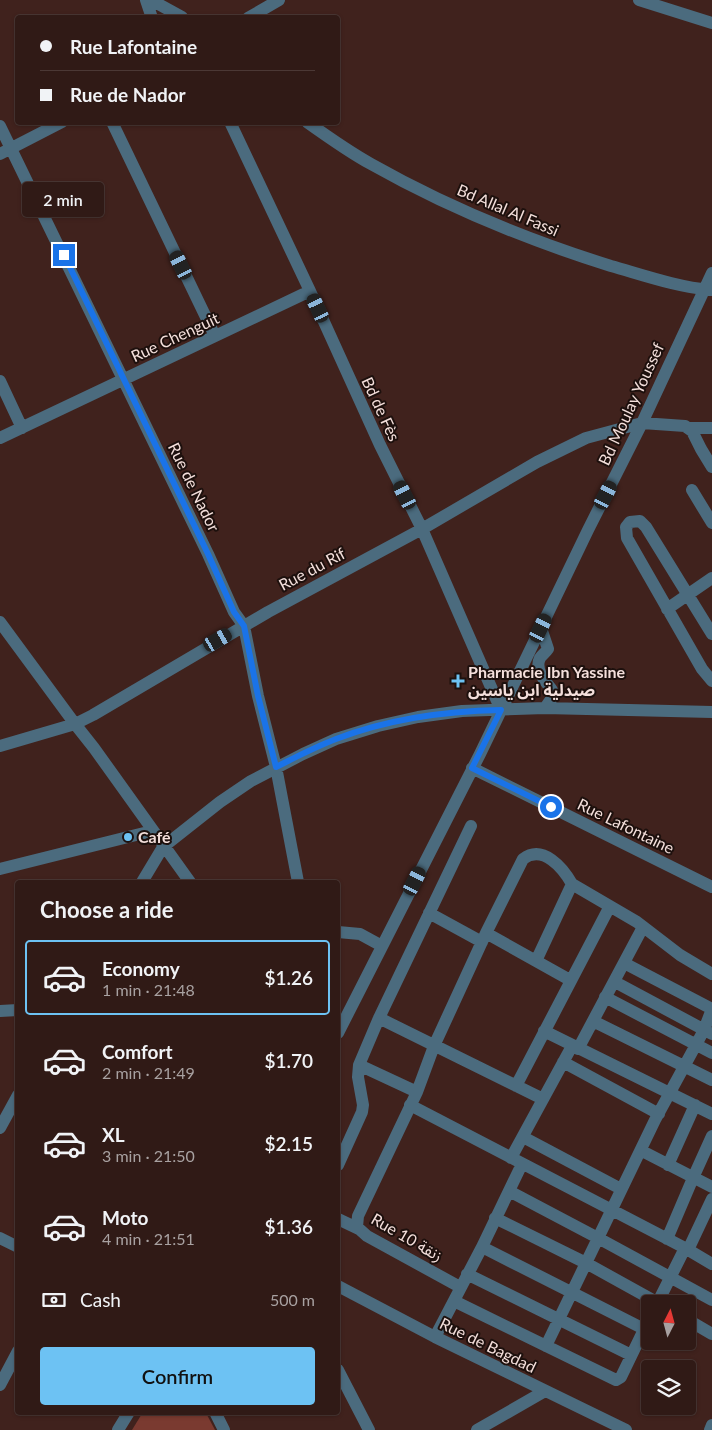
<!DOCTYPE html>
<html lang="en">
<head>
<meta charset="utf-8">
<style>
  body { margin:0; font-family:Lato,"Noto Sans Arabic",sans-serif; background:#38231f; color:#f1f3f6; height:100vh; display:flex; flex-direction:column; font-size:19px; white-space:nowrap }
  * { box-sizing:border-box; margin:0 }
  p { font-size:16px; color:#a8a1a1 }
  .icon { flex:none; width:28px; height:28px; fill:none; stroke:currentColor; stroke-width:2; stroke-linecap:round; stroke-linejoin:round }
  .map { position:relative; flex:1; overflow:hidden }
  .details { position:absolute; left:15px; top:880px; width:325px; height:535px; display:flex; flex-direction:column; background:#301a16; border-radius:5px; box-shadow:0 1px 4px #0004,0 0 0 1px #4b3835 }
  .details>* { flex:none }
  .guide { position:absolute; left:15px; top:15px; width:325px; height:110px; border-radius:5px; box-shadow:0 1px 4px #0004,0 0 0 1px #4b3835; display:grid; align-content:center; height:110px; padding:0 25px; background:#301a16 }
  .needle { width:32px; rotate:6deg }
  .tools { position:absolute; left:641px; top:1295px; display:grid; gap:10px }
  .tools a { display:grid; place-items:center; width:55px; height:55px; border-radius:5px; background:#301a16; box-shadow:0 1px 4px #0004,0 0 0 1px #4b3835; font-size:25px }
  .end { position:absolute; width:22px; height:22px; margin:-11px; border:6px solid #1a73e8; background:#fff; box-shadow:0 0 0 2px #fff }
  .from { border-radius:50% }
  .bubble { position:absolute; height:35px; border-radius:5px; background:#301a16; box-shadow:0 1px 4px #0004,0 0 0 1px #4b3835; font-size:16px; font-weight:600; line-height:35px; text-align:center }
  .car { position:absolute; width:15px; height:30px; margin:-15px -8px; border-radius:6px; box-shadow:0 0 4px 1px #0007; background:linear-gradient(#222 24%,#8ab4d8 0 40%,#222 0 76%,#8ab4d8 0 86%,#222 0) }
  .guide b { display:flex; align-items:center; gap:18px; height:48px; font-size:19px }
  .guide b+b { border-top:1px solid #4b3835 }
  .guide i { width:12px; height:12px; background:#f1f3f6 }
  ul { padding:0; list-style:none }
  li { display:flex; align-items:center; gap:15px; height:75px; margin:0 10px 8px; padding:0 15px; border:2px solid transparent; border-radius:5px }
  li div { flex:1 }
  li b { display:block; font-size:19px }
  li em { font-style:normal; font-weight:600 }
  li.current { border-color:#6dc2f3 }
  li>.icon { width:45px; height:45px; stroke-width:1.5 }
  h2 { padding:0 25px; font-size:22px; line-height:60px }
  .pay { display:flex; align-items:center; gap:12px; height:55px; padding:0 25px; font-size:19px }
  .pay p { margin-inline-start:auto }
  .action { display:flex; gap:10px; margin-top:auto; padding:10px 25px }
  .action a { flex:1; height:58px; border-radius:5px; background:#6dc2f3; color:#111; font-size:20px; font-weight:600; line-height:58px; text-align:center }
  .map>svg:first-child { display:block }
  .green { fill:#7a3a30 }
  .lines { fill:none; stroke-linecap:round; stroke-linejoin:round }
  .minor { stroke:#4b6b7e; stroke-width:12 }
  .route { stroke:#1a73e8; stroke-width:6 }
  .poi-dot { fill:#6dc2f3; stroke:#1d100d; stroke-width:2 }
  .labels { text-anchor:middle; stroke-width:4; stroke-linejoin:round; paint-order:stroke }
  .street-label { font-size:16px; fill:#f4dfdb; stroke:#1d100d }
  .poi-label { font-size:16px; font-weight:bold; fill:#f4dfdb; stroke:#1d100d; text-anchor:start }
</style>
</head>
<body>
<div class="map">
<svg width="712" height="1430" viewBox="0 0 712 1430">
  <rect width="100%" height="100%" fill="#40221d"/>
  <path class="green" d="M143,1412L206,1413L215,1430H132Z"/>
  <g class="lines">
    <path class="minor" d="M146,0L152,18
      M151,0L182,17
      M639,0L712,23
      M248,18L279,0
      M112,122L215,336
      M230,122L310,291L380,445L422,529L501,710
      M307,122C328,137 349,152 371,164C447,207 528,240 611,266C643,275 677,287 711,290
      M0,126L208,554L234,612L244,626L258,696L276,767L298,882
      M0,154L62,122
      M0,381L22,428
      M689,428H712
      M0,438L310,291
      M692,490L712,523
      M667,609L712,578
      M0,622L75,724L94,748L190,882
      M541,628L548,649C546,652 542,655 540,658C534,670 546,682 552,690V698L545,708
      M712,634L646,527L640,521L630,522L626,527L627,538L702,669L712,681
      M0,746L75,724L93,715L268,612L422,529L537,462L586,438L642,423L685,426L692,431L701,449L712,467
      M472,768L712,887
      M0,869L152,831
      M142,882L163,847L220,802L251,781L303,754L336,739L378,726L418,717L462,711L545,708L712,712
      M429,913L482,942
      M338,932L360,934L382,946
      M486,933L570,980
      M536,961L572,884L637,922L680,955L712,974
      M615,982L712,1034
      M605,997L712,1053
      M0,1011L18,1010
      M379,1018L543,1099
      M593,1021L712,1080
      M544,1031L712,1114
      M338,1033L480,754L588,530L642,423L712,273
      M578,1049L643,927
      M563,1062L659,1114
      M359,1065L417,1092
      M516,1086L610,906
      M410,1105L685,1248L712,1264
      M0,1128L18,1095
      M523,1137L621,1189
      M642,1151L712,1187
      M511,1158L572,1046
      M338,1165L362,1112L363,1105L358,1077L359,1065L379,1018L471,826
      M668,1165L695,1105
      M509,1191L598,1238L712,1300
      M495,1218L586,1263L660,1304
      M338,1219L359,1229
      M0,1238L18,1247
      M667,1239L693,1178L712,1136
      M482,1247L644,1329
      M688,1250L712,1199
      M467,1274L631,1355
      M338,1286L435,1337L626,1430
      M460,1287L367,1236L357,1227L358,1216L417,1092L434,1046L486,933L523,859C543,844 563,868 572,884
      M454,1301L616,1380L621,1377L650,1317
      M657,1304L685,1248
      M688,1320L712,1334
      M435,1337L482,1247L522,1164
      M546,1346L655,1120L704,1030L712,1009L624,963
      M338,1370L369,1430
      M0,1385L18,1351
      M215,1412L224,1430
      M118,1430L129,1412
      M477,1430L545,1391
      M710,1430L712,1425"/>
  </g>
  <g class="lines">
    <path class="route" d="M64,255L208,554L234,612L244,626L258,696L276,767C296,757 315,747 336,739C388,719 445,711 501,710L472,768L551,807"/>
  </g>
  <g class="poi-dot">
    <path d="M455.5 673.5h5v5h5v5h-5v5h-5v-5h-5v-5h5z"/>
    <circle cx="128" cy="837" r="5"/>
  </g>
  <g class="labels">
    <g class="street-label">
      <text transform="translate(508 210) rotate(23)" y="6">Bd Allal Al Fassi</text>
      <text transform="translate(175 337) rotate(-25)" y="6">Rue Chenguit</text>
      <text transform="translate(631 404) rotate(-65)" y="6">Bd Moulay Youssef</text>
      <text transform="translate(381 409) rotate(65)" y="6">Bd de Fès</text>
      <text transform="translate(194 487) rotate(64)" y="6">Rue de Nador</text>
      <text transform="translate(312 569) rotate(-28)" y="6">Rue du Rif</text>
      <text transform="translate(626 826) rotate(26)" y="6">Rue Lafontaine</text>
      <text transform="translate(407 1237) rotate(30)" y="6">Rue 10 زنقة</text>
      <text transform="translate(488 1345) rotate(26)" y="6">Rue de Bagdad</text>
    </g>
    <g class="poi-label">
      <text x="468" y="678">Pharmacie Ibn Yassine<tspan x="468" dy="18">صيدلية ابن ياسين</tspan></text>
      <text x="138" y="843">Café</text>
    </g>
  </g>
</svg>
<div class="tools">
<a><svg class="needle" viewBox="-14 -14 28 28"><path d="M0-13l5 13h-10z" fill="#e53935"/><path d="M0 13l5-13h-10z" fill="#a8a1a1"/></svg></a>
<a><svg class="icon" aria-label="layers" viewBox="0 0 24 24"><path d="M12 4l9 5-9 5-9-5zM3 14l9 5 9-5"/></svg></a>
</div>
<i class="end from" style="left:551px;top:807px"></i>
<i class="end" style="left:64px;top:255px"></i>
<div class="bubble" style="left:22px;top:182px;width:82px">2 min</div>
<i class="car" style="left:181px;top:265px;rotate:334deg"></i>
<i class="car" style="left:318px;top:308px;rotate:335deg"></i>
<i class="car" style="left:405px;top:495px;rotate:333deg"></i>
<i class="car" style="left:606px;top:495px;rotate:27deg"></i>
<i class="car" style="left:541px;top:628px;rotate:26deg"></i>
<i class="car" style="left:218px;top:640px;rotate:60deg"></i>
<i class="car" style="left:415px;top:881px;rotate:27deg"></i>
<div class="guide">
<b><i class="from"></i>Rue Lafontaine</b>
<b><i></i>Rue de Nador</b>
</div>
<section class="details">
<h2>Choose a ride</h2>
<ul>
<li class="current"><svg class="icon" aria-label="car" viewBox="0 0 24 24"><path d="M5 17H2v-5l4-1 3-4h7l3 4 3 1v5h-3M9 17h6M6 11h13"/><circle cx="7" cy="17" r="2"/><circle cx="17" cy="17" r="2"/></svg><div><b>Economy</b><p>1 min · 21:48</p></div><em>$1.26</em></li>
<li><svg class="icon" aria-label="car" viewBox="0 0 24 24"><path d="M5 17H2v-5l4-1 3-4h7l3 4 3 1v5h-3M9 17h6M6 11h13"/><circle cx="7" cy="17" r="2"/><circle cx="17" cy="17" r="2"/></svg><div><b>Comfort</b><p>2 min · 21:49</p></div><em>$1.70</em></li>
<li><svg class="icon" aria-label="car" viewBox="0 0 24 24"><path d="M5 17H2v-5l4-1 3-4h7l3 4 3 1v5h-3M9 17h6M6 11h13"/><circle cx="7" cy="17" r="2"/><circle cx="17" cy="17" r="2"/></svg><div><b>XL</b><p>3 min · 21:50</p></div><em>$2.15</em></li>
<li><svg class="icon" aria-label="car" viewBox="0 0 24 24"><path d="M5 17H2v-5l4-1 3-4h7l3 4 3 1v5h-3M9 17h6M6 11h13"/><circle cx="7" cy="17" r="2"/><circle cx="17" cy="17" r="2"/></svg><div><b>Moto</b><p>4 min · 21:51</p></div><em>$1.36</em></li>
</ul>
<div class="pay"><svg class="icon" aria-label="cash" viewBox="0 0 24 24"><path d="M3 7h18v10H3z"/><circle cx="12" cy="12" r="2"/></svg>Cash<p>500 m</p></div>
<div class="action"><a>Confirm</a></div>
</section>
</div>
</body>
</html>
